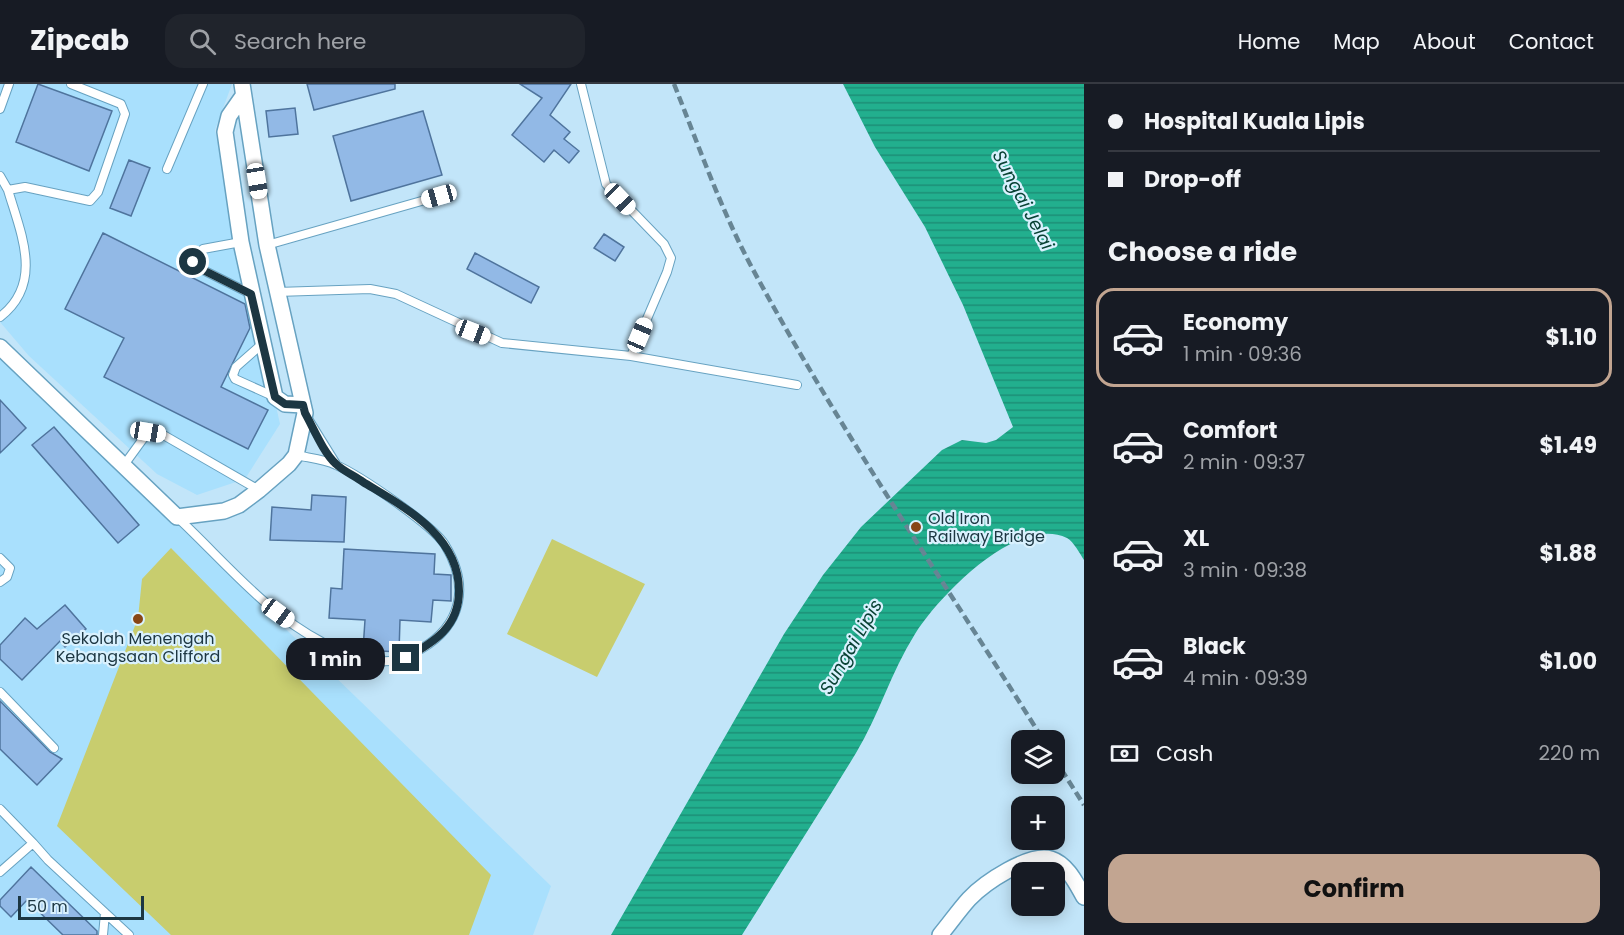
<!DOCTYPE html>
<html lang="en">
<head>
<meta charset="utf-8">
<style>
  body { margin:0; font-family:Poppins,sans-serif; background:#20242c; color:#f1f3f6; height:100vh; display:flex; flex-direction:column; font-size:22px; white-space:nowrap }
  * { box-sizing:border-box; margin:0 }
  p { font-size:20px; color:#9ea1a6 }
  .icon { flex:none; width:33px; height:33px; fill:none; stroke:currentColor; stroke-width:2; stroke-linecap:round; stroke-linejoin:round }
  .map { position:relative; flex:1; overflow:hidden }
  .sheet { display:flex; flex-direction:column; background:#171b24; width:540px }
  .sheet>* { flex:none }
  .banner { display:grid; align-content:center; height:132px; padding:0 24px; background:#171b24 }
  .tools { position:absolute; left:1011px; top:646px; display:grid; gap:12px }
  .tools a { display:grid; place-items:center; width:54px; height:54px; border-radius:12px; background:#171b24; box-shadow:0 3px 15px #0003; font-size:30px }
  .scale { position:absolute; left:18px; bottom:15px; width:126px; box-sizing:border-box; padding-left:6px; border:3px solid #1c3642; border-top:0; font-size:16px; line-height:21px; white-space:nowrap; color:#1c3642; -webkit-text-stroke:4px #d9f1fe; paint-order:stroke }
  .end { position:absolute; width:27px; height:27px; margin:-14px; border:8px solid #1c3642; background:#fff; box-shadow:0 0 0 3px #fff }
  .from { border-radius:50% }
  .bubble { position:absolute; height:42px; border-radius:18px; background:#171b24; box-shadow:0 3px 15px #0003; font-size:20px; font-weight:700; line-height:42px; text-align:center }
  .car { position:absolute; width:18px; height:36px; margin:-18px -9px; border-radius:8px; box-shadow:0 0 4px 2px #0007; background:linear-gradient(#fff 24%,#345 0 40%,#fff 0 76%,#345 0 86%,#fff 0) }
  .banner b { display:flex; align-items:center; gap:21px; height:57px; font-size:22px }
  .banner b+b { border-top:2px solid #363941 }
  .banner i { width:15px; height:15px; background:#f1f3f6 }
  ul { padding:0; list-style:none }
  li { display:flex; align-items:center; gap:18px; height:99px; margin:0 12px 9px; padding:0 12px; border:3px solid transparent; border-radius:18px }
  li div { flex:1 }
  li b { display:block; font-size:22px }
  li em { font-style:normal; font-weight:700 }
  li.selected { border-color:#c2a591 }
  li>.icon { width:54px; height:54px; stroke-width:1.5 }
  h2 { padding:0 24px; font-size:27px; line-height:72px }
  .pay { display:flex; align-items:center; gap:15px; height:66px; padding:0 24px; font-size:22px }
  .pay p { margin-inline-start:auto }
  .action { display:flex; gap:12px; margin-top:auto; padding:12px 24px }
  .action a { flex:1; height:69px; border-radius:18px; background:#c2a591; color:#111; font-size:24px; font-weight:700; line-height:69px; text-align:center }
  header { display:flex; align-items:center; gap:36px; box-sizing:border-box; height:84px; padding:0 30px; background:#171b24; border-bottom:2px solid #363941 }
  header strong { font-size:28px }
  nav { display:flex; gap:33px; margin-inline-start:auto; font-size:21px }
  .search { width:420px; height:54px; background:#20242c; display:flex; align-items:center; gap:15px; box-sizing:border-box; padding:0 21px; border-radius:18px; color:#9ea1a6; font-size:22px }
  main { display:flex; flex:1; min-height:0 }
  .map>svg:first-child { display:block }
  .built { fill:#a9e0fd }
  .pitch { fill:#c8cd6e }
  .water { fill:url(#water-rules) }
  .building { fill:#92b9e6; stroke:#4f749d; stroke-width:1.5 }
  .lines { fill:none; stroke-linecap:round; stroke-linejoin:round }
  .lane-casing { stroke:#67a2c1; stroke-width:10 }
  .street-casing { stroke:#67a2c1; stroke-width:18 }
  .lane { stroke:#fff; stroke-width:8 }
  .street { stroke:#fff; stroke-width:15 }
  .rail { stroke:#678594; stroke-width:4.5; stroke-dasharray:9 4.5; stroke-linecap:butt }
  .route { stroke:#1c3642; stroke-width:8 }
  .poi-dot { fill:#884616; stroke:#d9f1fe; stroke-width:2 }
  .labels { text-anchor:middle; stroke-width:4.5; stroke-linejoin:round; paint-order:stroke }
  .poi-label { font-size:16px; fill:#1c3642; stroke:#d9f1fe; text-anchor:start }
  .water-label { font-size:18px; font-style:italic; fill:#094234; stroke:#d9f1fe }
</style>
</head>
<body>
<header>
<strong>Zipcab</strong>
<div class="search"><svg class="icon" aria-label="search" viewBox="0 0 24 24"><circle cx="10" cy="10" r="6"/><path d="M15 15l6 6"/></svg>Search here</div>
<nav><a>Home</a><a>Map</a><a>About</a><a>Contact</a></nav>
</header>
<main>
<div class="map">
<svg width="1084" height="851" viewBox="0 0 1084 851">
  <defs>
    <pattern id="water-rules" width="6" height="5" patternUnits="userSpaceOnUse" patternTransform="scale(1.5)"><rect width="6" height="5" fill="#22af8e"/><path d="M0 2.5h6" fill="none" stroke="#1d8f76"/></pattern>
  </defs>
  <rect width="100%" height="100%" fill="#c2e5f9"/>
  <path class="built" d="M0,0H232L215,46L280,340L245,395L197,411L157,390L29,272L0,238Z
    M0,268L551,802L533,851H0Z"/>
  <path class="pitch" d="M552,455L645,500L597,593L507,550Z
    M171,464L491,791L469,851H171L57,742L138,534L142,495Z"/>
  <path class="water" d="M843,0H1084V476C1080,470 1074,458 1067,454C1017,430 938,513 915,550C891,588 879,631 856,669C819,730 780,790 742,851H611L784,550L823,491L861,443L942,366L962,356L986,359L996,356L1013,343L963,221L925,143L875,63Z"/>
  <path class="building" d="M38,0L112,27L89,87L16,58Z
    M307,0H395V5L314,26Z
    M520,0H571L550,31L570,48L564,55L579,67L569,79L554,66L544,78L512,51L542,14Z
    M295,24L298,50L269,53L266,27Z
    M423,27L442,91L351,117L333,52Z
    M129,76L150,84L131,132L110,124Z
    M103,149L245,220L250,244L221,303L268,326L248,365L104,293L124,254L65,225Z
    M604,150L624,163L615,177L594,164Z
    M475,169L539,203L531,219L467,185Z
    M0,316L26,344L0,369Z
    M54,343L139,441L118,459L32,361Z
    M312,411L346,413L344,458L270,456L272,423L311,426Z
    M344,465L435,470L434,490L451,491V517L433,516L431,538L400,536L399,568L363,566L365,536L329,534L331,504L342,505Z
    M65,521L86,545L65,563L60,557L22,596L0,575V561L25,534L37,545Z
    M0,617L50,668L62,675L37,701L0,665Z
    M31,783L97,847V851H63L27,816L11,833L0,822V816Z"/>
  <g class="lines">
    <defs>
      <path id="lane" d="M581,0L606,100L664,160L671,174L667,188L631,272
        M0,25L9,0
        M167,85L203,0
        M0,92L8,106
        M241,158L203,165L193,178L195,182L251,210
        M267,161L439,112
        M277,208L370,205L396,210L502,259L631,272L797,301
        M0,233C44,199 21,150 8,106L25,103L90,117L98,108L125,30L121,20L71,0
        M262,260L236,283L233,291L235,295L275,313
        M305,330L336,380
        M124,381L148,348L160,349L259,406
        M178,434C223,476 267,530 322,558C338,567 360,576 378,577C394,579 408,573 421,565C462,541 470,502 445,461C433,441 359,391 336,381C324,375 309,374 296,371
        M0,474L10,484L7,493L0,498
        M0,608L54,664
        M0,725L33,759
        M0,788L33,759L48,776L129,851
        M103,851L105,829"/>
      <path id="street" d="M243,12L229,32L225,48L241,158L275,313L285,320L303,321
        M0,263L177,433L224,427L239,421L259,406L289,380L296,371L305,329L267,161L242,0
        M940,851C950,839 959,826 969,815C984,799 1030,768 1051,775C1067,780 1076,799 1084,813"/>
    </defs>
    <use href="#lane" class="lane-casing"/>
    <use href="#street" class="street-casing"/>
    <use href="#lane" class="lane"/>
    <use href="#street" class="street"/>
    <path class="rail" d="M674,0C698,60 720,123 750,180C838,344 945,499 1044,657
      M1054,674L1084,721"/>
  </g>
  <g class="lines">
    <path class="route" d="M193,178L195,182L251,210L275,313L285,320L303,321L305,329C314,345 323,368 336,380C343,387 355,392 363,398C404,423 459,451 459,507C459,543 434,558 406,574"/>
  </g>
  <g class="poi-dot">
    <circle cx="916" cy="443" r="6"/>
    <circle cx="138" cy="535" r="6"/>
  </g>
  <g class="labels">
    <g class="poi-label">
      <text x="928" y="440">Old Iron<tspan x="928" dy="18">Railway Bridge</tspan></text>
      <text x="138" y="560" text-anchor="middle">Sekolah Menengah<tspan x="138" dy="18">Kebangsaan Clifford</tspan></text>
    </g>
    <g class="water-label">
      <text transform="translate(1023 116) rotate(62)" y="6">Sungai Jelai</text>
      <text transform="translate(851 563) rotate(-60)" y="6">Sungai Lipis</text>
    </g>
  </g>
</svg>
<div class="tools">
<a><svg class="icon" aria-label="layers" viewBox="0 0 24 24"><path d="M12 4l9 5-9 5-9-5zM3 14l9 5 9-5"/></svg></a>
<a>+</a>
<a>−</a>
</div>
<div class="scale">50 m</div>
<i class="end from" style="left:193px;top:178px"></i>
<i class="end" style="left:406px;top:574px"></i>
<div class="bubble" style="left:286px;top:554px;width:99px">1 min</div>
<i class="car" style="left:257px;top:97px;rotate:171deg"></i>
<i class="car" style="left:439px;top:112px;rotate:254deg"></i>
<i class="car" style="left:620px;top:115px;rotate:136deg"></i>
<i class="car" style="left:473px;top:248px;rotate:111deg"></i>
<i class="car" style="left:640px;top:251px;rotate:23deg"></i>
<i class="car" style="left:148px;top:348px;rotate:99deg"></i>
<i class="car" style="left:278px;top:529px;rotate:126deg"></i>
</div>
<section class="sheet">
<div class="banner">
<b><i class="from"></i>Hospital Kuala Lipis</b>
<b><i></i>Drop-off</b>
</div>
<h2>Choose a ride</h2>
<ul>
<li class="selected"><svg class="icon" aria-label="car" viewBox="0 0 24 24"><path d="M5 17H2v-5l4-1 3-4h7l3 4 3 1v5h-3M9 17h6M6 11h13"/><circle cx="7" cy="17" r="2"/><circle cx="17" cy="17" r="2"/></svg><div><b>Economy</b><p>1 min · 09:36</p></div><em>$1.10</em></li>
<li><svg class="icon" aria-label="car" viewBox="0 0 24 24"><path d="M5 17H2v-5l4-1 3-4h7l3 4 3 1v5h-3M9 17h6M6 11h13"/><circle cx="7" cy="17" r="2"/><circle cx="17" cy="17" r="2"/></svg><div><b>Comfort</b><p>2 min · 09:37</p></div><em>$1.49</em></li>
<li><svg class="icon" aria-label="car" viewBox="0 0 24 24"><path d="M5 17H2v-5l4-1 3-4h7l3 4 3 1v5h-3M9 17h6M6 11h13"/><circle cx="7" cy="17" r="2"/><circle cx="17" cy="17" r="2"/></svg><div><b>XL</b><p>3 min · 09:38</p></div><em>$1.88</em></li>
<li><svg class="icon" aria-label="car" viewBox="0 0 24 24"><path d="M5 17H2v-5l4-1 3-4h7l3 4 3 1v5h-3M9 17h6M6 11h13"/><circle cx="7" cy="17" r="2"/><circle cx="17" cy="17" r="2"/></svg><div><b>Black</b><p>4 min · 09:39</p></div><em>$1.00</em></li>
</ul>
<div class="pay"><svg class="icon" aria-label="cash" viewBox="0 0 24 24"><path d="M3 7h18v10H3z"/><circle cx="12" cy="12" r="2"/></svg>Cash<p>220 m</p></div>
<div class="action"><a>Confirm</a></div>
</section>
</main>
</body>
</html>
